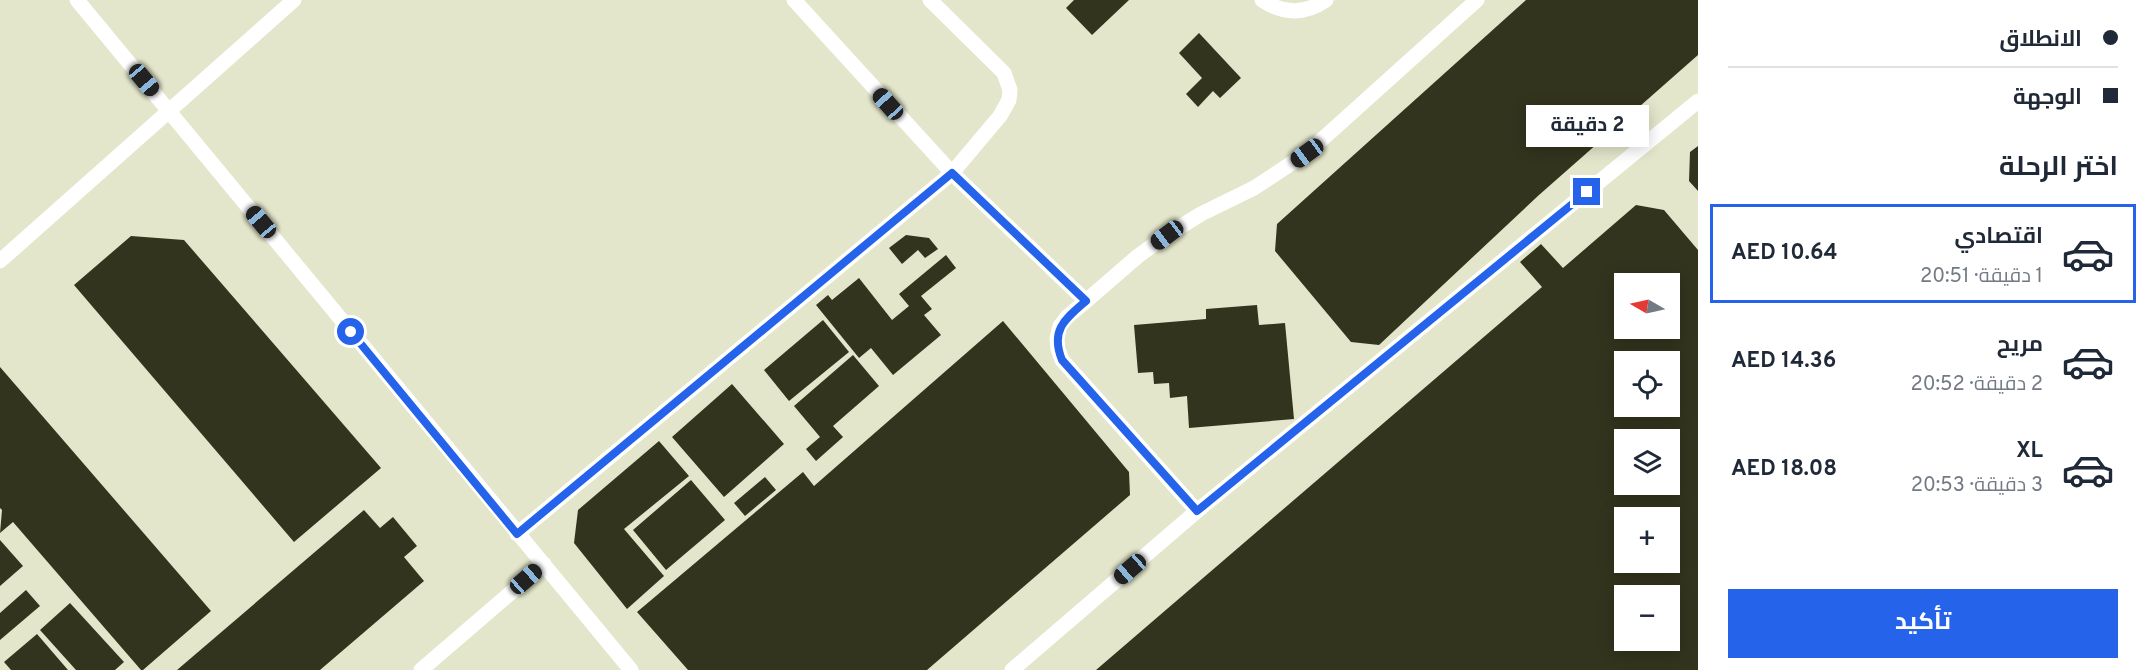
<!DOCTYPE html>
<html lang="ar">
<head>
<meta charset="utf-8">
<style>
  body { margin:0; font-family:Overpass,Cairo,sans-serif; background:#f6f6f7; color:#1f2937; direction:rtl; height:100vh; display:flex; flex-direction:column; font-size:22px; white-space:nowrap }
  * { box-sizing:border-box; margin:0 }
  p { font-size:20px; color:#747a83 }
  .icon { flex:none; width:33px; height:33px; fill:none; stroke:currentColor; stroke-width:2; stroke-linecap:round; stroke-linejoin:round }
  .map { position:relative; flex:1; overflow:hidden; direction:ltr }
  .drawer { display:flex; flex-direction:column; background:#fff; width:450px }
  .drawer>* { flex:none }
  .top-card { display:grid; align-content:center; height:132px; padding:0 30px; background:#fff }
  .needle { width:39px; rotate:279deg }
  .buttons { position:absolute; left:1614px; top:273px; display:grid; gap:12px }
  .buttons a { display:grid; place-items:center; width:66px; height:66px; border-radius:0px; background:#fff; box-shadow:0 3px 15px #0003; font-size:30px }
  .end { position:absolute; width:27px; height:27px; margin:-14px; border:8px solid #2563eb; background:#fff; box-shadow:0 0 0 3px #fff }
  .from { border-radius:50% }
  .bubble { position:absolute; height:42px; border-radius:0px; background:#fff; box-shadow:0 3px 15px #0003; font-size:20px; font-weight:700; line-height:42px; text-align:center; direction:rtl }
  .car { position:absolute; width:18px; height:36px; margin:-18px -9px; border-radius:8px; box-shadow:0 0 4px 2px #0007; background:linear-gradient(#222 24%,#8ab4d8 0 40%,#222 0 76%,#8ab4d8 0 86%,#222 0) }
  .top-card b { display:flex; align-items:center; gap:21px; height:57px; font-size:22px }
  .top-card b+b { border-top:2px solid #e0e1e3 }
  .top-card i { width:15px; height:15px; background:#1f2937 }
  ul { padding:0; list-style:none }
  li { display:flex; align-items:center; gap:18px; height:99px; margin:0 12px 9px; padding:0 18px; border:3px solid transparent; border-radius:0px }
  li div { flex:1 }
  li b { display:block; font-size:22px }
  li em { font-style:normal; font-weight:700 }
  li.on { border-color:#2563eb }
  li>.icon { width:54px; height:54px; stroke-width:1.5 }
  h2 { padding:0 30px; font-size:27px; line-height:72px }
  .button { display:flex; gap:12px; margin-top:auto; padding:12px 30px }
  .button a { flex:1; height:69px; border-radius:0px; background:#2563eb; color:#fff; font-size:24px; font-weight:700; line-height:69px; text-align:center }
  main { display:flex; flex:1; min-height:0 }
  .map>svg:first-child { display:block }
  .building { fill:#33341e; fill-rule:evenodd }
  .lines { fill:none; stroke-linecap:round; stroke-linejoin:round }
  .lane { stroke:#fff; stroke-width:15 }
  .route { stroke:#2563eb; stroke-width:8 }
</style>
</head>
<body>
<main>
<section class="drawer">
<div class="top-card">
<b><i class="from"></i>الانطلاق</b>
<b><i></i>الوجهة</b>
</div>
<h2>اختر الرحلة</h2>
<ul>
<li class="on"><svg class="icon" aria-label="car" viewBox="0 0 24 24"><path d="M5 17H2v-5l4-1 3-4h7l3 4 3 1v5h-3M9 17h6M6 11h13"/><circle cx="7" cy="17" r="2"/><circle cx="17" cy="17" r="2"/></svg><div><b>اقتصادي</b><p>1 دقيقة · 20:51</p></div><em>AED 10.64</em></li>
<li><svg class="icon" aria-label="car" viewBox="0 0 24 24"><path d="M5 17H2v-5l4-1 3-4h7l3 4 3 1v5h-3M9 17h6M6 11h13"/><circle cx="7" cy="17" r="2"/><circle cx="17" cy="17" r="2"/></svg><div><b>مريح</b><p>2 دقيقة · 20:52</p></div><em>AED 14.36</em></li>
<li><svg class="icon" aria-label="car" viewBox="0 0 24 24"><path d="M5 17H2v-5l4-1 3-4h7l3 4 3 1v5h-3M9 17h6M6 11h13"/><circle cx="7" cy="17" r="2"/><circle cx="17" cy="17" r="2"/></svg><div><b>XL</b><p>3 دقيقة · 20:53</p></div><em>AED 18.08</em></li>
</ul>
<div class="button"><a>تأكيد</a></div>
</section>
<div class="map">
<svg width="1698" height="670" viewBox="0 0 1698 670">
  <rect width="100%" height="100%" fill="#e3e6ca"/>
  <path class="building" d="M1074,0H1129L1092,35L1066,8Z
    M1526,0H1698V55L1539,195L1379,345L1351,342L1275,251L1277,224Z
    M1199,33L1241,78L1220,98L1213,91L1198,107L1186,94L1202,78L1179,53Z
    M1698,146V191L1689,181L1690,152Z
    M1636,205L1664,210L1698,250V670H1096L1542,287L1520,262L1541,244L1563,268ZM1624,284H1670V328H1624ZM1624,362H1670V406H1624ZM1624,440H1670V484H1624ZM1624,518H1670V562H1624ZM1624,596H1670V640H1624Z
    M906,235L929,238L938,249L925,258L918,250L902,264L889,248Z
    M131,236L184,240L381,468L294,542L74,285Z
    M946,255L956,268L921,296L932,309L924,315L941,335L893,375L871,348L859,358L816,305L828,295L832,300L859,278L892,320L909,306L899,294Z
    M1257,305L1259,325L1285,323L1294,419L1189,428L1187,396L1170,398L1169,383L1154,384L1153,372L1138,373L1134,325L1206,319V309Z
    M823,320L849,352L789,401L764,370Z
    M1003,321L1129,472L1130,495L927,670H688L637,612L803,472L814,486Z
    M853,355L879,386L833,426L843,437L816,461L806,449L820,437L794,406Z
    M0,367L211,611L143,670H141L13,522L0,533L2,510L0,508Z
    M732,384L784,444L724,497L672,437Z
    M659,441L689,476L624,529L664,576L627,609L574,543L578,510Z
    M765,477L776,490L745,516L734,503Z
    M691,480L725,520L666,570L633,530Z
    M364,510L380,528L393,517L417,546L404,557L424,581L320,670H177Z
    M0,540L23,566L0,586Z
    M26,590L40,606L0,640V613Z
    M70,603L124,662L115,670H76L40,630Z
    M37,634L68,670H11L4,662Z"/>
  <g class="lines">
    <path class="lane" d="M77,0L631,670
      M794,0L952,173L1086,301
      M1262,0C1283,14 1304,15 1326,0
      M0,261L294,0
      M1197,511L1062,360L1058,349L1057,338L1060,326L1067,317L1086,301L1138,256L1167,235L1201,214L1254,188L1307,153L1477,0
      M517,534L952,173L1000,116L1009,100L1010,90L1004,73L930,0
      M421,670L544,564
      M1012,670L1197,511L1698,101"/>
  </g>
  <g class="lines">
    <path class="route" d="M351,332L517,534L952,173L1086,301C1065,319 1050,330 1062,360L1197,511L1587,192"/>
  </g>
</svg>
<div class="buttons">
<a><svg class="needle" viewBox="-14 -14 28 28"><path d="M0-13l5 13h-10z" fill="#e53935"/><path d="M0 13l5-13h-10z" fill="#747a83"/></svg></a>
<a><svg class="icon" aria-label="locate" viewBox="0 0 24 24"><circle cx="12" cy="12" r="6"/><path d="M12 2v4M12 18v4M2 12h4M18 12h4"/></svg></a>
<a><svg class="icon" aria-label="layers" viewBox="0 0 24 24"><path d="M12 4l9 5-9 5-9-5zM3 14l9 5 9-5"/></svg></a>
<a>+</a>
<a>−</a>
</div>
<i class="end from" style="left:351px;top:332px"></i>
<i class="end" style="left:1587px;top:192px"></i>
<div class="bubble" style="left:1526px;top:105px;width:123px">2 دقيقة</div>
<i class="car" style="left:144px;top:80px;rotate:140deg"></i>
<i class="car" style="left:888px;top:104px;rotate:318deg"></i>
<i class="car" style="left:1307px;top:153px;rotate:234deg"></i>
<i class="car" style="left:261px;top:222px;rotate:320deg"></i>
<i class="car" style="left:1167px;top:235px;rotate:233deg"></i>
<i class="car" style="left:1130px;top:569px;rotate:229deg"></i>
<i class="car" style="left:526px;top:579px;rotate:49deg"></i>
</div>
</main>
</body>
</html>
